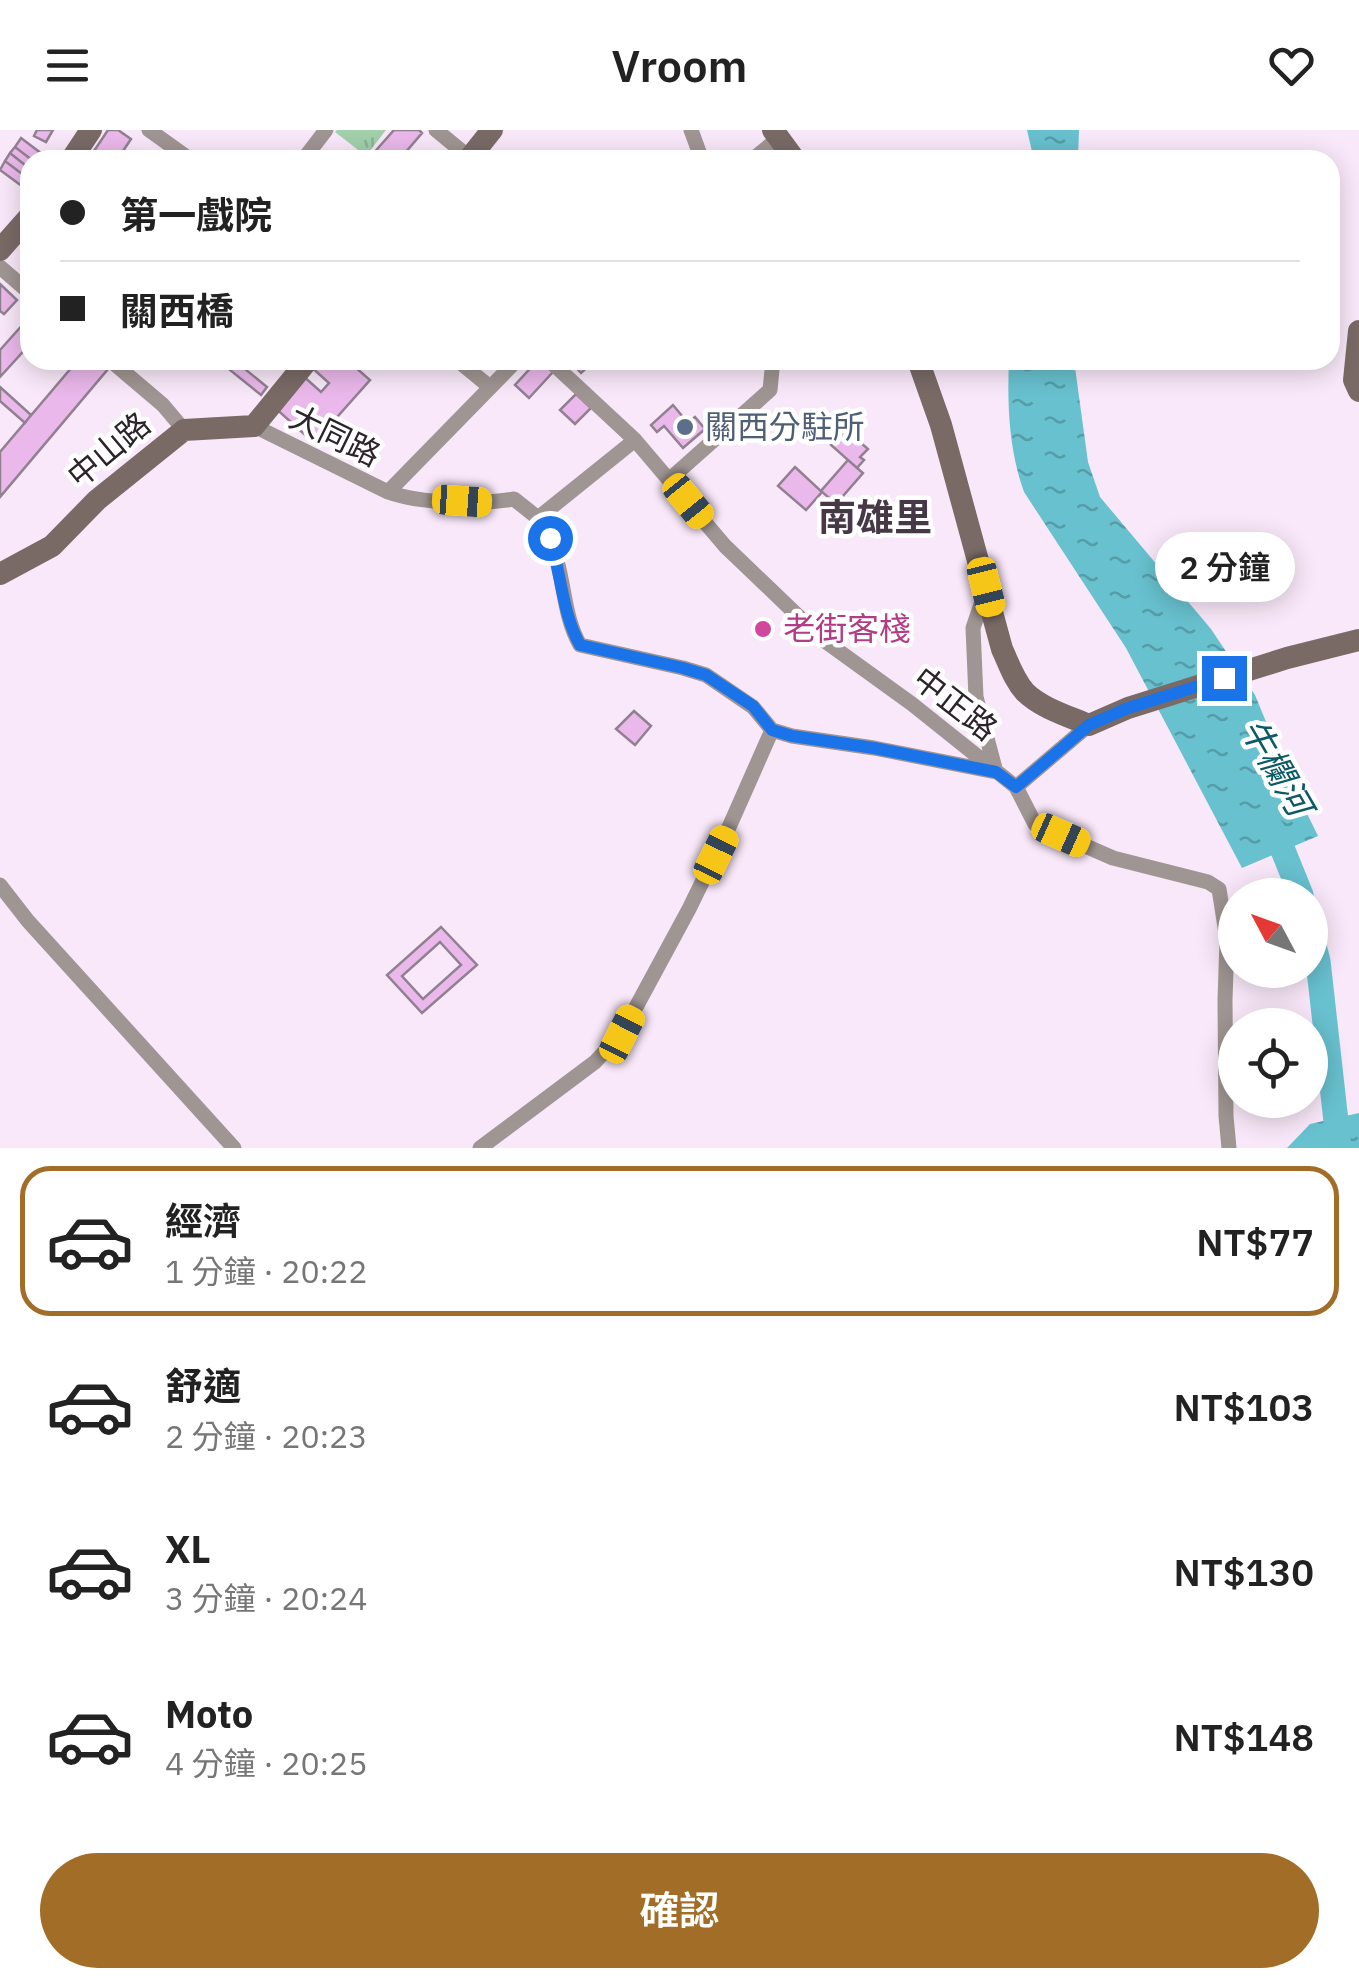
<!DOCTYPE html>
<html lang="zh-TW">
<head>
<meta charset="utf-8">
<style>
  body { margin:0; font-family:"IBM Plex Sans","Noto Sans TC",sans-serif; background:#f2f2f2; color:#222; height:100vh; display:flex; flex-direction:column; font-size:38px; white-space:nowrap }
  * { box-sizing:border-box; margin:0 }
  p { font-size:32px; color:#767676 }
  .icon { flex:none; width:55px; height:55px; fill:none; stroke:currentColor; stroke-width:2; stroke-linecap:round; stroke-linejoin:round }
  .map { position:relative; height:1018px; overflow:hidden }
  .side { display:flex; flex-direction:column; background:#fff; flex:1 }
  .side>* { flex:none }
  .hud { position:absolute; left:20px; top:20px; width:1320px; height:220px; border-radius:30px; box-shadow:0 5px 25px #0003; display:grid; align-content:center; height:220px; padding:0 40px; background:#fff }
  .needle { width:65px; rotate:311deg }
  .buttons { position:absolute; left:1218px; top:748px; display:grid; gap:20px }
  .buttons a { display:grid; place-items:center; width:110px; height:110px; border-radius:50%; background:#fff; box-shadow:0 5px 25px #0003; font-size:50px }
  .end { position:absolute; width:45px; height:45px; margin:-22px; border:12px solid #1a73e8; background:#fff; box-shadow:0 0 0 5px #fff }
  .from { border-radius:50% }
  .bubble { position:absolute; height:70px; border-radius:35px; background:#fff; box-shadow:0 5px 25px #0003; font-size:32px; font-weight:600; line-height:70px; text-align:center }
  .car { position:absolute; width:30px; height:60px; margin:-30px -15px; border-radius:12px; box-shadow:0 0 8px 2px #0007; background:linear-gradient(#f5c518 24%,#345 0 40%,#f5c518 0 76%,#345 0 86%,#f5c518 0) }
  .hud b { display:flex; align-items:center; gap:35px; height:95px; font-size:38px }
  .hud b+b { border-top:2px solid #e0e0e0 }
  .hud i { width:25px; height:25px; background:#222 }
  ul { padding:18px 0 0; list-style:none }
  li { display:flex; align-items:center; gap:30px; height:150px; margin:0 20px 15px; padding:0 20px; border:5px solid transparent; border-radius:30px }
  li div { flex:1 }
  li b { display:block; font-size:38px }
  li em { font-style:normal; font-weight:600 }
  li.selected { border-color:#a26d26 }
  li>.icon { width:90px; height:90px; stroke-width:1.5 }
  .action { display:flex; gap:20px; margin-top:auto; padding:20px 40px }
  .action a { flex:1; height:115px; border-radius:60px; background:#a26d26; color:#fff; font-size:40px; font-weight:600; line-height:115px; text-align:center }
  header { display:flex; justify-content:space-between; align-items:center; height:130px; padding:0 40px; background:#fff; font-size:45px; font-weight:600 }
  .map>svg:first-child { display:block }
  .grass { fill:url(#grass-tufts) }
  .water { fill:url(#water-ripples) }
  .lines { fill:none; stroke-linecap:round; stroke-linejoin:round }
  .river { stroke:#68c1cf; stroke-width:25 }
  .building { fill:#eab8ea; stroke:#908190; stroke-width:2.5; fill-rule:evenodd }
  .street { stroke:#9f9592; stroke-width:15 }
  .secondary { stroke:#796a66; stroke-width:22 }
  .route { stroke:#1a73e8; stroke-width:12 }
  .service-dot { fill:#5c6f8a; stroke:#fff; stroke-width:4 }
  .hotel-dot { fill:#d1479c; stroke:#fff; stroke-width:4 }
  .labels { text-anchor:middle; stroke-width:9; stroke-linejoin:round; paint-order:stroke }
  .service-label { font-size:32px; fill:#4e5e75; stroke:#fff; text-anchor:start }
  .street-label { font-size:32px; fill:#2b242b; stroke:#fff }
  .hotel-label { font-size:32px; fill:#b23c85; stroke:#fff; text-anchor:start }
  .water-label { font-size:35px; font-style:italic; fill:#0c5a65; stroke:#fff }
  .quarter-label { font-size:38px; font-weight:bold; fill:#463846; stroke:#fff }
</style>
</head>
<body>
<header><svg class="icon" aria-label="menu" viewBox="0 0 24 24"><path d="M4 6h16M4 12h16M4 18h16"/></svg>Vroom<svg class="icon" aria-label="heart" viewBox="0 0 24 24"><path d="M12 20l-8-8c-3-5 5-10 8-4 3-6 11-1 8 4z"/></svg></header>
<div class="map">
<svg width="1359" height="1018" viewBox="0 0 1359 1018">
  <defs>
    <pattern id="grass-tufts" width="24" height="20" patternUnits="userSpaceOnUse" patternTransform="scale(2.5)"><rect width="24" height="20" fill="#a2d0ab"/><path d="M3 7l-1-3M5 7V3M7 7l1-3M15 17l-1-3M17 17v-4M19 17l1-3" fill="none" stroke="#8cb293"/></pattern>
    <pattern id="water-ripples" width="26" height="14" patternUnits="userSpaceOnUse" patternTransform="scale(2.5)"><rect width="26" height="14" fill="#68c1cf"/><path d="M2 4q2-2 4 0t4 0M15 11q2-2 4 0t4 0" fill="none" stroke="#569da8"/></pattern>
  </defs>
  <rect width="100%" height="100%" fill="#f9e8f9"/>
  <path class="grass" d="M337,0H386L366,26L335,2Z"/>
  <path class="water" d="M1027,0H1079L1078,30H1034Z
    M1009,230H1074L1088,332L1100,367L1211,499L1255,565L1288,645L1318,706L1242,738L1126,518L1024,362C1009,320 1007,275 1009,230Z
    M1359,983V1018H1287L1310,994Z"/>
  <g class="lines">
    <path class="river" d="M1266,691L1278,708L1301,765
      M1310,801L1318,831L1339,1018"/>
  </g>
  <path class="building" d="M37,0H53L46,12L34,6Z
    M108,0H118L131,9L117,30H94L90,27Z
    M394,0H419L422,3L399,30H376L371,26Z
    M21,8L50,30H32L15,17Z
    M15,17L32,30H30V39L10,23Z
    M10,23L30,39V50L5,31Z
    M5,31L30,50V62L0,40Z
    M0,154L17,170L4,184L0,181Z
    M26,191L30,194V214L0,247V220Z
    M78,230H98L108,239L0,367V322Z
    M222,230H234L267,257L261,265L220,232Z
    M313,230H347L370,250L314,313L273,276L301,244L321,262L329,253L309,235Z
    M538,230L553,242L529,268L515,255Z
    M569,230H595L581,243Z
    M0,257L31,285L25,293L0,271Z
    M576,264L591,278L575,294L560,280Z
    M673,275L688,293L695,287L705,299L683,318L664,296L657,302L651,295Z
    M845,299L868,319L860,327L864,330L857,338L831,315Z
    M848,330L863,343L836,374L821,361Z
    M795,337L822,362L806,380L778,356Z
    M634,581L651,596L635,615L616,599Z
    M441,797L477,835L422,883L387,845ZM440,812L461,835L423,869L402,846Z"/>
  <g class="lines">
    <path class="street" d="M149,0L191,30
      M436,0L470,28
      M691,0L702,30
      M303,30L326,0
      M752,30L780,7
      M0,137L30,163
      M110,230L163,275L184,300
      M457,230L490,257
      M549,230L635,310L725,416L822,509L912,574L1016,657L1035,694L1113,728L1208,752L1219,759L1227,810L1225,870L1226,986L1229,1018
      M254,296L388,362C422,374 479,375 514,369L538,388
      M635,310L538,388C546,402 553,415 557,431C565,460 565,489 580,515L683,538L706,545L753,577L772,600L792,606L874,618L996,642L976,567L973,498L986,460
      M670,349L770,260L773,230
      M388,362L517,230
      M1016,657L1089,595
      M0,755L28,791L234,1018
      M480,1018L595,932L622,903L689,779L730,695L772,600"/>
    <path class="secondary" d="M773,0L795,30
      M71,30L91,0
      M468,30L492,0
      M0,120L30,86
      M1359,201L1354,250L1359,261
      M918,230L941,295L1002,519C1009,534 1014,550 1025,562C1041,578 1068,586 1089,595L1128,578L1287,528L1359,510
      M0,444L52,416L97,370L184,300L254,296L308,230"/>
  </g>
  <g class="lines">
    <path class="route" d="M550,408C561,443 562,483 580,515L683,538L706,545L753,576L772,600L792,606L874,618L996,642L1016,657L1089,595L1128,578L1224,548"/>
  </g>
  <circle class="service-dot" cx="685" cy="297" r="10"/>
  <circle class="hotel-dot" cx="763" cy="499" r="10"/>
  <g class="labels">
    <g class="service-label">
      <text x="705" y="308">關西分駐所</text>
    </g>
    <g class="street-label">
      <text transform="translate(335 306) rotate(26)" y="11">大同路</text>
      <text transform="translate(109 320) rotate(-40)" y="11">中山路</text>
      <text transform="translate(955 574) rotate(38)" y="11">中正路</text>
    </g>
    <g class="hotel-label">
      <text x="783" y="510">老街客棧</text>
    </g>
    <g class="water-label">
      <text transform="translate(1276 637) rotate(60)" y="12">牛欄河</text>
    </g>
    <g class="quarter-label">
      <text x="875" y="401">南雄里</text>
    </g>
  </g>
</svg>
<div class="buttons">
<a><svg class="needle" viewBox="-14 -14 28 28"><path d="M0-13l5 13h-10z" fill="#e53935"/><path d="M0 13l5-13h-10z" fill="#767676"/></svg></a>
<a><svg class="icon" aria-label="locate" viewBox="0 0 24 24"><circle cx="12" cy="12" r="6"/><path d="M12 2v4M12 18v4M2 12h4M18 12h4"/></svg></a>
</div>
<i class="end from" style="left:550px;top:408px"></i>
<i class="end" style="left:1224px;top:548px"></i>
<div class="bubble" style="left:1155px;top:402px;width:140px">2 分鐘</div>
<i class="car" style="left:462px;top:371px;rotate:94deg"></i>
<i class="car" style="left:688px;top:371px;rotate:141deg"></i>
<i class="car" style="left:986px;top:457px;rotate:166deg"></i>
<i class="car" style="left:1061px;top:705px;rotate:114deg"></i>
<i class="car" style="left:716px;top:725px;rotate:26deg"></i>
<i class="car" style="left:622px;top:904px;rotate:27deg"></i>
<div class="hud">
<b><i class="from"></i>第一戲院</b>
<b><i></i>關西橋</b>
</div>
</div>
<section class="side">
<ul>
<li class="selected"><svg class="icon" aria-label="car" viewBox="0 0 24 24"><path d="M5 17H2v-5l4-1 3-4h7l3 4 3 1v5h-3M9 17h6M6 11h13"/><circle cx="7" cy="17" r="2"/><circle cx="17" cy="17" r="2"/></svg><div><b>經濟</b><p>1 分鐘 · 20:22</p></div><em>NT$77</em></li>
<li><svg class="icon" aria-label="car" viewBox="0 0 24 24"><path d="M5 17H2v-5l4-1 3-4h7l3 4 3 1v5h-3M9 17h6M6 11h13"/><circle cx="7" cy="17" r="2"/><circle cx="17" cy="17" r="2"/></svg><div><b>舒適</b><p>2 分鐘 · 20:23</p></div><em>NT$103</em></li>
<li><svg class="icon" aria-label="car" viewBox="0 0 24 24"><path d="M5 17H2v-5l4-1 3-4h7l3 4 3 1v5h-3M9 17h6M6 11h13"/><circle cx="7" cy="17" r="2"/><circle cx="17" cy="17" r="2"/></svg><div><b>XL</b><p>3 分鐘 · 20:24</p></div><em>NT$130</em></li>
<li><svg class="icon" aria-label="car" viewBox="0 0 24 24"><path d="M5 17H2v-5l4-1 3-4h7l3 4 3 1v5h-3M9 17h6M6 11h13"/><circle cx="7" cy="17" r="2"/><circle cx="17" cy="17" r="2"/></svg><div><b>Moto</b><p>4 分鐘 · 20:25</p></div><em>NT$148</em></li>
</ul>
<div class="action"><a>確認</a></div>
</section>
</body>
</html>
